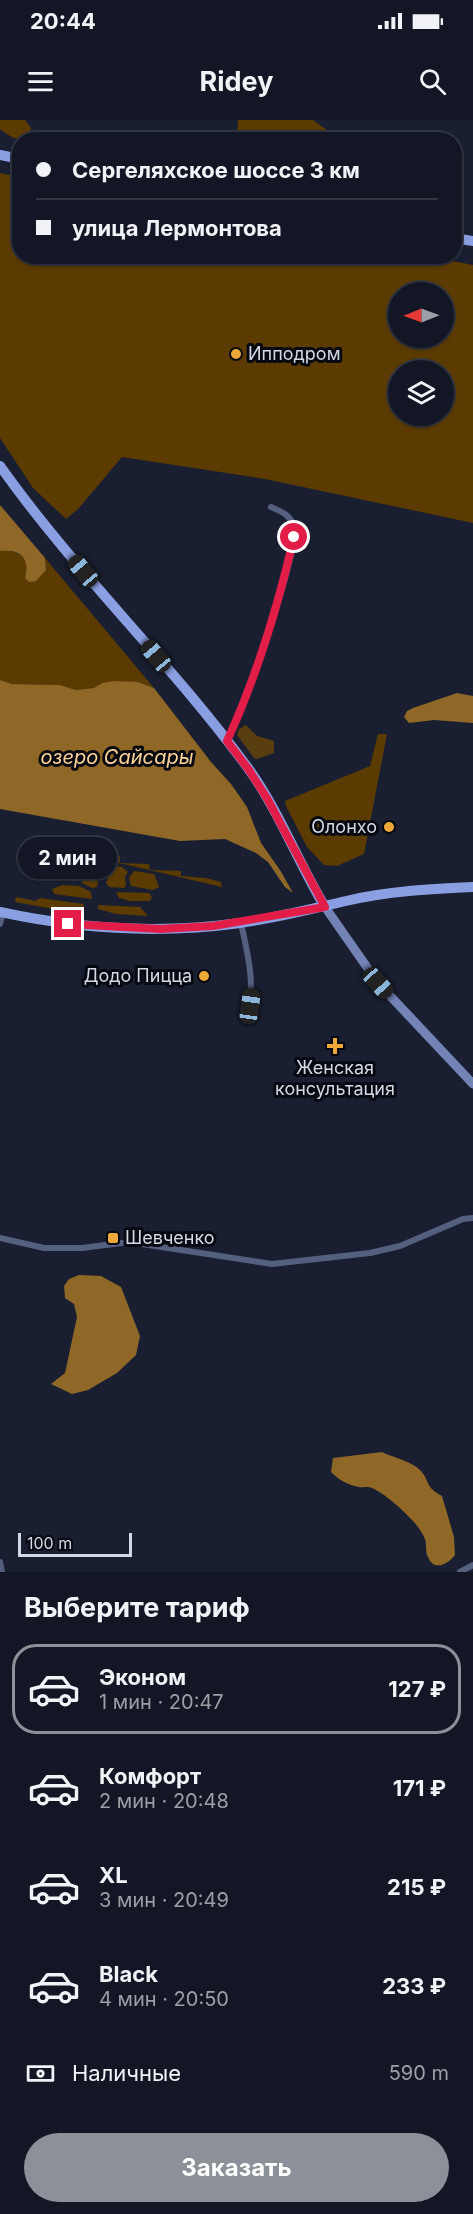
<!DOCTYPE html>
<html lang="ru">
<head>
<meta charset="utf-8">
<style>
  body { margin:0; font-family:Inter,sans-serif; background:#202432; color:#f1f3f6; height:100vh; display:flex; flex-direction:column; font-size:22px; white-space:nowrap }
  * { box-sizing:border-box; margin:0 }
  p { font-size:20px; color:#9d9fa7 }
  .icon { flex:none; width:33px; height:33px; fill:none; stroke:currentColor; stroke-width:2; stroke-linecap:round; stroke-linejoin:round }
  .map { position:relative; height:1452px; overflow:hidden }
  .side { display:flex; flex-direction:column; background:#131725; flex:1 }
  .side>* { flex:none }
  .guide { position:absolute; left:12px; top:12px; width:450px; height:132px; border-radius:24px; box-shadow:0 2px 4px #0004,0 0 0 2px #323642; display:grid; align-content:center; height:132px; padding:0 24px; background:#131725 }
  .needle { width:39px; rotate:269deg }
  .buttons { position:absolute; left:388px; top:162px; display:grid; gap:12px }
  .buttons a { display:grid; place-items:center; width:66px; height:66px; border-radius:50%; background:#131725; box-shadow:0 2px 4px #0004,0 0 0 2px #323642; font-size:30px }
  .scale { position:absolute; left:18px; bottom:15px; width:114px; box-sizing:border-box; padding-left:6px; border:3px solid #d4d8e5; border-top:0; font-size:16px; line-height:21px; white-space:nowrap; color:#d4d8e5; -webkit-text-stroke:4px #070911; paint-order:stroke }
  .end { position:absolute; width:27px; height:27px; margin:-14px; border:8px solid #e11d48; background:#fff; box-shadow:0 0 0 3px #fff }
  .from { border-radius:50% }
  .bubble { position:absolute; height:42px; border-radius:21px; background:#131725; box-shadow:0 2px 4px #0004,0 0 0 2px #323642; font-size:20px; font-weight:700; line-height:42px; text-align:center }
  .car { position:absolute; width:18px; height:36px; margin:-18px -9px; border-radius:8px; box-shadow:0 0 4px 2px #0007; background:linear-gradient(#222 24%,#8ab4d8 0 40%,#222 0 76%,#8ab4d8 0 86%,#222 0) }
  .guide b { display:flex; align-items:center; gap:21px; height:57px; font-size:22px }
  .guide b+b { border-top:2px solid #323642 }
  .guide i { width:15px; height:15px; background:#f1f3f6 }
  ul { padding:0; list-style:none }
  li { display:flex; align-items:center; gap:18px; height:90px; margin:0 12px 9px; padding:0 12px; border:3px solid transparent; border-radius:24px }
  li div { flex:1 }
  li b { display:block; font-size:22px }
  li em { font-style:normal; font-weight:700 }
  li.selected { border-color:#8c9099 }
  li>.icon { width:54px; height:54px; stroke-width:1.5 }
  h2 { padding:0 24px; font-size:27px; line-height:72px }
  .pay { display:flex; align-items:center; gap:15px; height:66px; padding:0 24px; font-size:22px }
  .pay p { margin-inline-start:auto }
  .action { display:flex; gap:12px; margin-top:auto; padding:12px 24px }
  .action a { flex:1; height:69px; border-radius:36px; background:#8c9099; color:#fff; font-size:24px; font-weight:700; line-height:69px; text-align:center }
  .status { display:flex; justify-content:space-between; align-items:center; height:42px; padding:0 30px; background:#131725; direction:ltr }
  .status svg { height:16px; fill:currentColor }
  header { display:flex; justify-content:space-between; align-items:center; height:78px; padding:0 24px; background:#131725; font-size:27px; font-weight:700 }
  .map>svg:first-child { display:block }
  .green { fill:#5b3b00; fill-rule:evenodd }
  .forest { fill:#593e10 }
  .water { fill:#8f6727 }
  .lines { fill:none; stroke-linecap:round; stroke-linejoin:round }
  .minor { stroke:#555f7f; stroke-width:6 }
  .secondary { stroke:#7383b6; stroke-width:9 }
  .primary { stroke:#8a9fe1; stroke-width:10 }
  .route { stroke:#e11d48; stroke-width:8 }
  .poi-dot { fill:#eca93a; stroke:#070911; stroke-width:2 }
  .labels { text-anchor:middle; stroke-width:6; stroke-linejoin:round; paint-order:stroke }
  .poi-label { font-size:18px; fill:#d4d8e5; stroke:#070911; text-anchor:start }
  .water-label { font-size:20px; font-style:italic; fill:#fdd398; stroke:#070911 }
</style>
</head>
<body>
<div class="status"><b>20:44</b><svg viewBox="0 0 49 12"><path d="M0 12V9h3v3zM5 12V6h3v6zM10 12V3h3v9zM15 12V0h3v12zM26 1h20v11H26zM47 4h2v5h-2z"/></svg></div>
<header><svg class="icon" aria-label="menu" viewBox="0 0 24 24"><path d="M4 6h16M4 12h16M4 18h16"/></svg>Ridey<svg class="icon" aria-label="search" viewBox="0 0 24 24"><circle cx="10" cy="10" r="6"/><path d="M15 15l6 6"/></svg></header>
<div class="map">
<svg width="473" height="1452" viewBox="0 0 473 1452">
  <rect width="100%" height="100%" fill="#191f31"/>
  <path class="green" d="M0,0H25L31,8L30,19C16,20 13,19 0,9Z
    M238,0H313L327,10L332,19H237Z
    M0,53L19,57L20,136H427L473,145V403L265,359L122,337L79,388L66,399L33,368L0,318ZM399,172H444V218H399ZM399,250H444V296H399Z
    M6,430C24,434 30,439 25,458L46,450L45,438L154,568L138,562L102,563L94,568L76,570L60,565L12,564L0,560V431Z
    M378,614H387L364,734L337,746L324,745L307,727L286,686L285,681L370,646Z
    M25,719H28L30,722H58V728L88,729L89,735L120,736V743L149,744L150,750L181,751V756L206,758L221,762L222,767L25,721Z
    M89,740L97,742L100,750L97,767L92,768L82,763L80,745L82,742Z
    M112,746L122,747L128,752L125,757L126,765L124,768L109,767L106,763L109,755L106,750Z
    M134,751L154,754L159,767L153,770L131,766L129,758Z
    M63,765L79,766L91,772L92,779L54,774L52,769Z
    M116,772L149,773L152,777L150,781H130L119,778Z
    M16,777L36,781L40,778L84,784L83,788L59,790L15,782Z
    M98,785L140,787L148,796L116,794L98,789Z"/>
  <path class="forest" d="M246,605L257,616L274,621V633L257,639L254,638L237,615L239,609Z"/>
  <path class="water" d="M0,385L45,438L46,450L36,461L29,462L25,458C30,438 21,429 0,431Z
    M0,560L12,564L60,565L76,570L94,568L102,563L114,561L138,562L154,568L211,642L231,664L247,687L261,723L280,750L293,773L285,767L268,742L256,733L225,719L180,721L0,689Z
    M457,573L473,576V603L434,600L409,603L404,597L407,591L413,588Z
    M79,1155L101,1156L121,1167L140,1216L136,1235L117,1253L88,1270L72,1274L51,1264L65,1253L77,1197L74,1184L65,1178L64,1166L69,1159Z
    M382,1332C394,1338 412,1341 421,1351C431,1363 424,1366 442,1376L454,1417L455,1435C448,1444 434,1452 428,1437C425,1432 427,1425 425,1419C422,1412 417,1405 412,1400C403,1390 384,1373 372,1368C367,1366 364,1368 359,1367C348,1365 339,1360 331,1352L333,1338Z"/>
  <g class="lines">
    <path class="minor" d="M227,621C241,591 303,427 293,404C289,394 280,391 271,387
      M241,803C248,836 257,867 245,900
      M0,804L3,792
      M0,1118L44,1128H82L129,1122L272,1144L370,1133L400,1126L463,1099L473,1098
      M0,1442L2,1452
      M460,1452L473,1445"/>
    <path class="secondary" d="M325,787L378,863L473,964"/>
    <path class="primary" d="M0,35L20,39
      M454,118L473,121
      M0,346C76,453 171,543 248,648C279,691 298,742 325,787
      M0,792C78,809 160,814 240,803C276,798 311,789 346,781C388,771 431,769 473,767"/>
  </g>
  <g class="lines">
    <path class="route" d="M68,804L160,809L213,806L325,787L268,680L249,650L227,621C257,556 278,486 294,417"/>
  </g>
  <g class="poi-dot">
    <circle cx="236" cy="234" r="6"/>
    <circle cx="389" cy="707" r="6"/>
    <circle cx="204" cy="856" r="6"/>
    <path d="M332 917h6v6h6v6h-6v6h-6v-6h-6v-6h6z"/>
    <rect x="107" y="1112" width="12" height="12" rx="3"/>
  </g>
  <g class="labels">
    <g class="poi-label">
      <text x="248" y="240">Ипподром</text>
      <text x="377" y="713" text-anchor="end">Олонхо</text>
      <text x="192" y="862" text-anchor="end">Додо Пицца</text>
      <text x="335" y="954" text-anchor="middle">Женская<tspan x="335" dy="21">консультация</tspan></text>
      <text x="125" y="1124">Шевченко</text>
    </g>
    <g class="water-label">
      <text x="117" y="644">озеро Сайсары</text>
    </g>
  </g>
</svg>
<div class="buttons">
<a><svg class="needle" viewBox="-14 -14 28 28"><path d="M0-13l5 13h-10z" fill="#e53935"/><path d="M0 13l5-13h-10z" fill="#9d9fa7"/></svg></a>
<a><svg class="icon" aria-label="layers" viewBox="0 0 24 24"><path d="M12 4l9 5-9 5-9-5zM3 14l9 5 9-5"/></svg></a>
</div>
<div class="scale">100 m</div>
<i class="end from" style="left:294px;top:417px"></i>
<i class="end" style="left:68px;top:804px"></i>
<div class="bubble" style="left:18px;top:717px;width:99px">2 мин</div>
<i class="car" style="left:83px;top:451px;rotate:320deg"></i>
<i class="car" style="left:156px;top:536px;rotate:320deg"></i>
<i class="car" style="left:378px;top:863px;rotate:138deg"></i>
<i class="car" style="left:250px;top:886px;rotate:8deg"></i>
<div class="guide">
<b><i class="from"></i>Сергеляхское шоссе 3 км</b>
<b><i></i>улица Лермонтова</b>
</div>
</div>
<section class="side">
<h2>Выберите тариф</h2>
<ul>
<li class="selected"><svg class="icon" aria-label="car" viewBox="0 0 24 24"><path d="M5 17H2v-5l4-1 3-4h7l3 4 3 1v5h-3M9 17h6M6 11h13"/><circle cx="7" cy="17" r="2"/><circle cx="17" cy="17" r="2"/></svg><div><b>Эконом</b><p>1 мин · 20:47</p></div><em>127 ₽</em></li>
<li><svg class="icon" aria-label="car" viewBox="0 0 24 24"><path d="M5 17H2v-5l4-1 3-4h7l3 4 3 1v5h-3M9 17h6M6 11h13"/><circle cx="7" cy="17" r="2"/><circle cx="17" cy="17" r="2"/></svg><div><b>Комфорт</b><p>2 мин · 20:48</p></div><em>171 ₽</em></li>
<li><svg class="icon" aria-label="car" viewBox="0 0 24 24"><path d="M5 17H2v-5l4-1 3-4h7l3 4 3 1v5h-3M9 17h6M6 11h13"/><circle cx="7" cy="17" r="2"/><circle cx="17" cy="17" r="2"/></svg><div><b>XL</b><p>3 мин · 20:49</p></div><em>215 ₽</em></li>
<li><svg class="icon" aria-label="car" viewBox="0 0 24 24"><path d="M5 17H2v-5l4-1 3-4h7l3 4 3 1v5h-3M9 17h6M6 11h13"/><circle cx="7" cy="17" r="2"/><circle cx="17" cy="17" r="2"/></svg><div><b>Black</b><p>4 мин · 20:50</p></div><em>233 ₽</em></li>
</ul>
<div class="pay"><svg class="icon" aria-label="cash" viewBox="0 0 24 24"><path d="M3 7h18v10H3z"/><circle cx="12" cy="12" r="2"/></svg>Наличные<p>590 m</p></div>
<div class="action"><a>Заказать</a></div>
</section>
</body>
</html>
